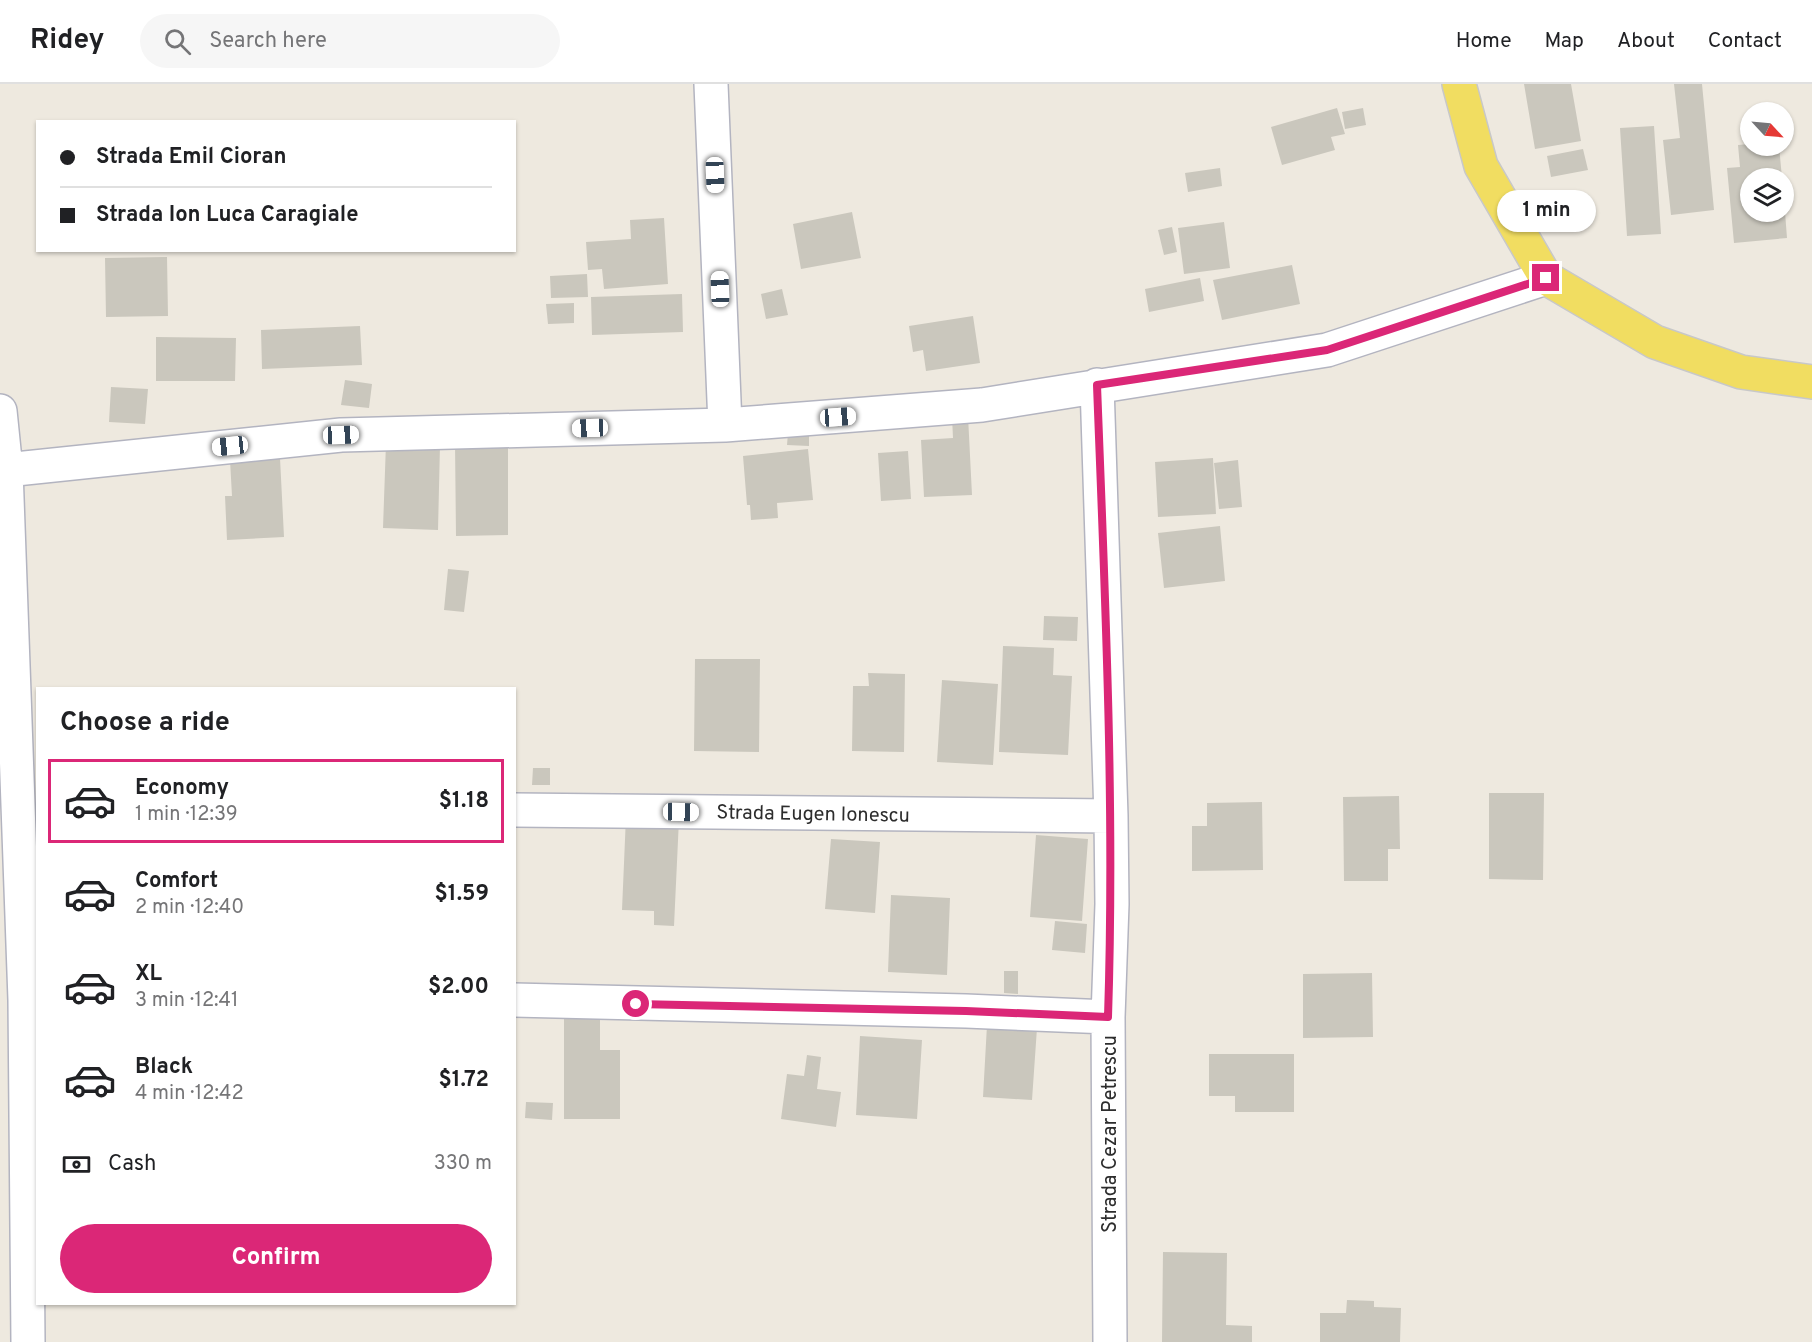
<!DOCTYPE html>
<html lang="en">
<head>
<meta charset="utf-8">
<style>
  body { margin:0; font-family:Overpass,sans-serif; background:#f6f6f6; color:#202124; height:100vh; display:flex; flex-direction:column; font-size:22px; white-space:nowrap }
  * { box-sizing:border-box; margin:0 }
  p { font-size:20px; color:#757577 }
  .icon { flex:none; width:33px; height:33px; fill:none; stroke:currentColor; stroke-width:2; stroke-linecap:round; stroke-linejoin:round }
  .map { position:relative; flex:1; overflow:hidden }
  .drawer { position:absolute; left:36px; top:603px; width:480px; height:618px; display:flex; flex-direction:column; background:#fff; border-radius:0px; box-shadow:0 2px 4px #0004 }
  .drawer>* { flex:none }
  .hud { position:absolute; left:36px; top:36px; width:480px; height:132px; border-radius:0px; box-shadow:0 2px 4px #0004; display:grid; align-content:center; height:132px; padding:0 24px; background:#fff }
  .needle { width:39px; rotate:116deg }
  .fabs { position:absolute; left:1740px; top:18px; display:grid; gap:12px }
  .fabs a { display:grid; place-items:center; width:54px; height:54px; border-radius:50%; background:#fff; box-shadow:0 2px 4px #0004; font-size:30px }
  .end { position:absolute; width:27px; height:27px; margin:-14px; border:8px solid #db2777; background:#fff; box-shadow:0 0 0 3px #fff }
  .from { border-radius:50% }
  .bubble { position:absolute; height:42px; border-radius:21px; background:#fff; box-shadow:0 2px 4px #0004; font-size:20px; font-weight:700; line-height:42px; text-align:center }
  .car { position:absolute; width:18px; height:36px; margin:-18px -9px; border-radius:8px; box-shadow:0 0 4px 2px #0007; background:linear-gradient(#fff 24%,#345 0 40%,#fff 0 76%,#345 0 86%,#fff 0) }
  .hud b { display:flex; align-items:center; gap:21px; height:57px; font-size:22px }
  .hud b+b { border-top:2px solid #e0e0e0 }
  .hud i { width:15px; height:15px; background:#202124 }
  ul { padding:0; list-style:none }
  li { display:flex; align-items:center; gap:18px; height:84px; margin:0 12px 9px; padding:0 12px; border:3px solid transparent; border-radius:0px }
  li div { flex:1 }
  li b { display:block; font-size:22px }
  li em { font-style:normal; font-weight:700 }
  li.selected { border-color:#db2777 }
  li>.icon { width:54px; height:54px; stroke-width:1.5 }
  h2 { padding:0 24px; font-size:27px; line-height:72px }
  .pay { display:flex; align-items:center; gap:15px; height:66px; padding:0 24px; font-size:22px }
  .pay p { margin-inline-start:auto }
  .cta { display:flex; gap:12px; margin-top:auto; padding:12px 24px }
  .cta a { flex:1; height:69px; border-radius:36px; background:#db2777; color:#fff; font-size:24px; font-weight:700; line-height:69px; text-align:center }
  header { display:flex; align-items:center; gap:36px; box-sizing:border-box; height:84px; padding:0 30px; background:#fff; border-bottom:2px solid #e0e0e0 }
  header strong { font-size:28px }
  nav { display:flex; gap:33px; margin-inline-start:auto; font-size:21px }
  .search { width:420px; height:54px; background:#f6f6f6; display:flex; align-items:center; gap:15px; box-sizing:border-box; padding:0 21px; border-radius:33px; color:#757577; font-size:22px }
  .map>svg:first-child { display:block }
  .building { fill:#cac7bd }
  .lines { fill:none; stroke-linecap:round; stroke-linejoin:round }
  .minor-casing { stroke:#b3b4c0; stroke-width:36 }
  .major-casing { stroke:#c8c8c8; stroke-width:36 }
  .minor { stroke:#fff; stroke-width:33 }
  .major { stroke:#f1dd61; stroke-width:33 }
  .route { stroke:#db2777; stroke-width:8 }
  .labels { text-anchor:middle; stroke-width:5; stroke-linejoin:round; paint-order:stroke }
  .street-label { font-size:20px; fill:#2d2d2d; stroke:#fff }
</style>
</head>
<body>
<header>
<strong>Ridey</strong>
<div class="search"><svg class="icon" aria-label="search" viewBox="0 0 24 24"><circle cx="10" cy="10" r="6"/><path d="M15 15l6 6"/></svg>Search here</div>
<nav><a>Home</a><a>Map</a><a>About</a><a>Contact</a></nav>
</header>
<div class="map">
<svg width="1812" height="1258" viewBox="0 0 1812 1258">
  <rect width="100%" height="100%" fill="#eee9df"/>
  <path class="building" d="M1524,0H1571L1581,57L1535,65Z
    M1674,0H1702L1714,126L1671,131L1663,56L1680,54Z
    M1337,24L1345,50L1331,53L1335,66L1282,81L1271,43Z
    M1363,24L1366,41L1345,45L1342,28Z
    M1654,42L1661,150L1627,152L1620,44Z
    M1750,60L1779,62L1782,94H1750V128H1785L1787,154L1734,159L1727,84L1740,83L1738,61Z
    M1583,65L1588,86L1551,93L1547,72Z
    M1220,84L1222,102L1188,108L1185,89Z
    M852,128L861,174L801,185L793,140Z
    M664,134L668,200L604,205L602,185L588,186L586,158L631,155L630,136Z
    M1224,138L1230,184L1184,190L1178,144Z
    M1172,143L1177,168L1164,171L1158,146Z
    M167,173L168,232L106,233L105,174Z
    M1292,181L1300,220L1222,236L1213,196Z
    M587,190L588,213L551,214L550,192Z
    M1200,194L1204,217L1149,228L1145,205Z
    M782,205L788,231L766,235L761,210Z
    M682,210L683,248L592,251L591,213Z
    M574,219V239L548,240L546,220Z
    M973,232L980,279L926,287L923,266L913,268L909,242Z
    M360,242L362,281L262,285L261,246Z
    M156,253L236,254L235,297H156Z
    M345,296L372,300L369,324L341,321Z
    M111,303L148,305L145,340L109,338Z
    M968,332L972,411L924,413L921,356L953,354L952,333Z
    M788,349H809V362L787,361Z
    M508,358V451L456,452L455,359Z
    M386,359L440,361L438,446L383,444Z
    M808,365L813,416L777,419L778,434L751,436L750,421H747L743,372Z
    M908,367L911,415L881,417L878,369Z
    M280,374L284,453L227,456L225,412H232L230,376Z
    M1213,374L1216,430L1158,433L1155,378Z
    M1238,376L1242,423L1219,425L1214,379Z
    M1220,442L1225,497L1164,504L1158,449Z
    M448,485L469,487L464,528L444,526Z
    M1044,532L1078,533L1077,557L1043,556Z
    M1003,562L1054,564L1053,591L1072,592L1068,671L999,668Z
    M695,575H760L759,668L694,667Z
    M868,589L905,590L904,668L852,667L853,602H869Z
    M942,596L998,600L993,681L937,678Z
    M533,684H550V701H532Z
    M1489,709H1544L1543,796L1489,795Z
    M1399,712L1400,765H1388V797H1344L1343,713Z
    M1262,718L1263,786L1192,787V742H1207V719Z
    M626,732L679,735L674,842L654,841V827L622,826Z
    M1036,751L1088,755L1082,837L1030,833Z
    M831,755L880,758L875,829L825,825Z
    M891,811L950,814L947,891L888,888Z
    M1055,837L1087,840L1085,869L1052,866Z
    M1004,887H1018V910L1004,909Z
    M1372,889L1373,953L1303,954V890Z
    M564,932H600V966H620V1035H564Z
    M987,941L1037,944L1032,1016L983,1013Z
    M860,952L922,956L917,1035L856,1031Z
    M1209,970H1294V1028H1235V1012H1209Z
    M807,971L821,973L817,1005L841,1008L836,1043L781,1035L787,990L804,992Z
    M526,1018L553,1019L552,1036L525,1034Z
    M1163,1168L1227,1169L1226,1241L1252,1242V1258H1162Z
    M1347,1216L1374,1217V1223L1401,1224L1400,1258H1320V1229H1346Z"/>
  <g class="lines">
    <defs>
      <path id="minor" d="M711,0L725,341
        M1097,301L1111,732L1112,820L1108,933L1110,1258
        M0,327L6,386L25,916L28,1258
        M6,386L341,351L725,341L982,321L1327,266L1546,194
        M514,726L1111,732
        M514,916L966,927L1108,933"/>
      <path id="major" d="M1459,0L1481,82L1546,194L1655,258L1741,288L1812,298"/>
    </defs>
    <use href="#minor" class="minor-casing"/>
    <use href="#major" class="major-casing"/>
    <use href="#minor" class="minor"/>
    <use href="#major" class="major"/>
  </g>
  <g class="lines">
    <path class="route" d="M636,920L966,927L1108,933C1115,722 1105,512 1097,301L1327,266L1546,194"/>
  </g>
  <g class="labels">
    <g class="street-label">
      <text transform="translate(813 729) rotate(1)" y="7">Strada Eugen Ionescu</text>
      <text transform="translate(1109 1050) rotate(-90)" y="7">Strada Cezar Petrescu</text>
    </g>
  </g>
</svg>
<div class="fabs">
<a><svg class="needle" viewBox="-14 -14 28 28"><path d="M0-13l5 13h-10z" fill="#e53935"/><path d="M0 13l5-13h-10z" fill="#757577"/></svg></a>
<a><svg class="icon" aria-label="layers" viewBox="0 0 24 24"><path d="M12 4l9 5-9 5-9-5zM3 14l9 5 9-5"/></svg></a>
</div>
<i class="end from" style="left:636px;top:920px"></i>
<i class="end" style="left:1546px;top:194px"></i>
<div class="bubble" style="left:1497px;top:106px;width:99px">1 min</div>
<i class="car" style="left:715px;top:91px;rotate:178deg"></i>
<i class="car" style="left:720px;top:205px;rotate:358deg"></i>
<i class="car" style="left:838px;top:333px;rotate:86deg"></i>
<i class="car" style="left:590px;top:344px;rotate:268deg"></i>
<i class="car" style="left:341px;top:351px;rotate:88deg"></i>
<i class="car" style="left:230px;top:362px;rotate:264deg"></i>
<i class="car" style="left:681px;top:728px;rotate:91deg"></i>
<div class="hud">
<b><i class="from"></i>Strada Emil Cioran</b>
<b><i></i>Strada Ion Luca Caragiale</b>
</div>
<section class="drawer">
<h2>Choose a ride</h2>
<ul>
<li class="selected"><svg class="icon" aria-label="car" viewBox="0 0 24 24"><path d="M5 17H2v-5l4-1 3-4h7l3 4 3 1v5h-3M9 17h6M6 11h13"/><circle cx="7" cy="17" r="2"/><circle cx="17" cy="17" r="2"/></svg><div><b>Economy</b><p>1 min · 12:39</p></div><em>$1.18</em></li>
<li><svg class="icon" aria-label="car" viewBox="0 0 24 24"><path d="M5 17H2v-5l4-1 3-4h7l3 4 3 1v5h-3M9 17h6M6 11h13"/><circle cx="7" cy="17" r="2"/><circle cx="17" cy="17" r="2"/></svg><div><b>Comfort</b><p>2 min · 12:40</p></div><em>$1.59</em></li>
<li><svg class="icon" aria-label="car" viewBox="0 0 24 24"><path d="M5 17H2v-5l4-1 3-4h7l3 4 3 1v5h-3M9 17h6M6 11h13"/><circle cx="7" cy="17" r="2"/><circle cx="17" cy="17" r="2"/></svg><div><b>XL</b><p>3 min · 12:41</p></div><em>$2.00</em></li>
<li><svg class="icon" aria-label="car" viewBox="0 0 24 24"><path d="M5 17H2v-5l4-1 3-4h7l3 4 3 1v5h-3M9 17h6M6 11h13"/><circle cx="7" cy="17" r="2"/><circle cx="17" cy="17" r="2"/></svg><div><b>Black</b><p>4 min · 12:42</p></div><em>$1.72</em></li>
</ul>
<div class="pay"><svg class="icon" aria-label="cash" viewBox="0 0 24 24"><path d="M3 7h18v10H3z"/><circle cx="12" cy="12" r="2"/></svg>Cash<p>330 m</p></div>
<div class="cta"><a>Confirm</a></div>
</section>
</div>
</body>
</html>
